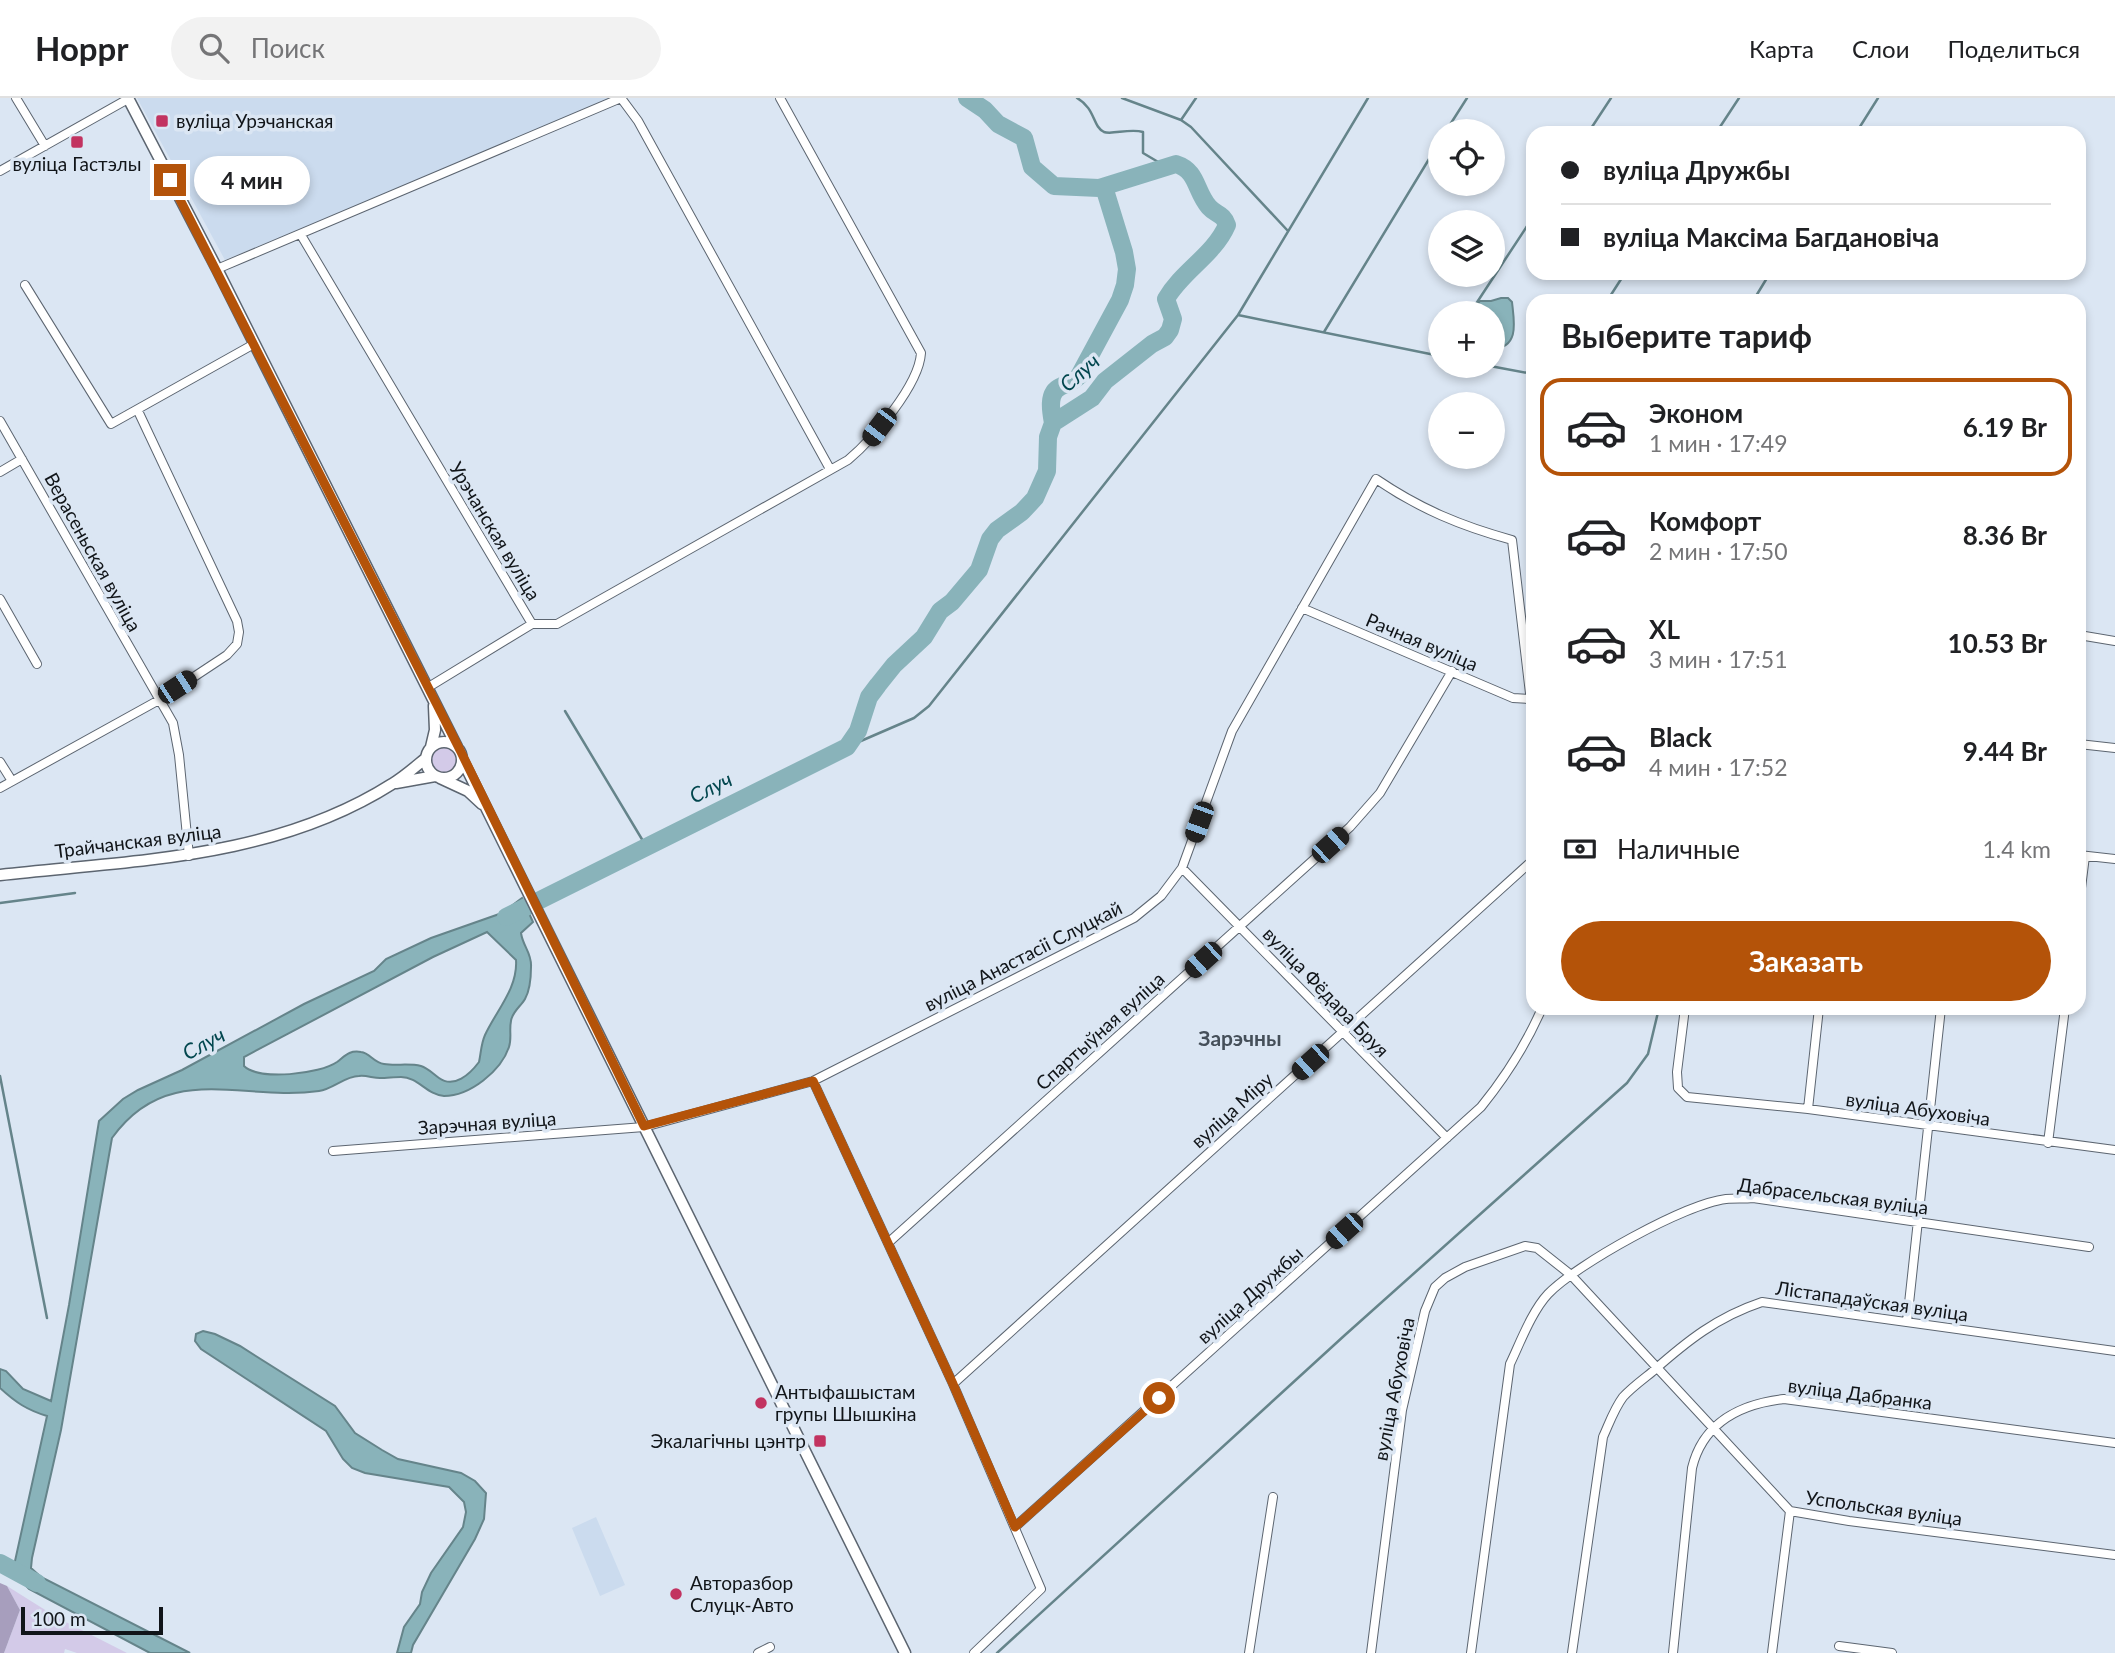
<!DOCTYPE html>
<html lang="ru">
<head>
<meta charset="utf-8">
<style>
  body { margin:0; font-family:Lato,sans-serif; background:#f2f2f2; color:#202124; height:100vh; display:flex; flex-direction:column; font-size:26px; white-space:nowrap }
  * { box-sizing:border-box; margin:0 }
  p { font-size:23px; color:#757577 }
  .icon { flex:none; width:38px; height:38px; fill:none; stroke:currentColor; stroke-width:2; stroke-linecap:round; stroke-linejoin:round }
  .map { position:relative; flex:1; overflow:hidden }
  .drawer { position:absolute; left:1526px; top:196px; width:560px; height:721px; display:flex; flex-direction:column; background:#fff; border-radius:21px; box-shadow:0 4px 10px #0003 }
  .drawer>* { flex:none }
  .top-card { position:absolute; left:1526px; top:28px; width:560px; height:154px; border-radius:21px; box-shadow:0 4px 10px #0003; display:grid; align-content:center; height:154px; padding:0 35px; background:#fff }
  .buttons { position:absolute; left:1428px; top:21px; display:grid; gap:14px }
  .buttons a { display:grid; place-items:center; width:77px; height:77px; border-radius:50%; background:#fff; box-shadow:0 4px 10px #0003; font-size:35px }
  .scale { position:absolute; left:21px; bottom:18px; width:142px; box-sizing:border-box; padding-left:7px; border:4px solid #111519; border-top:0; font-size:19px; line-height:24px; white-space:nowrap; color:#111519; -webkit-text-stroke:5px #dbe6f3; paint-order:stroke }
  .end { position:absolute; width:32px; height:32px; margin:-16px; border:9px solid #b45309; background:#fff; box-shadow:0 0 0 4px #fff }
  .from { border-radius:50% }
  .bubble { position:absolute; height:49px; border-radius:24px; background:#fff; box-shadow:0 4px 10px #0003; font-size:23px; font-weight:700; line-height:49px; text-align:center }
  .car { position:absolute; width:21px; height:42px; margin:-21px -10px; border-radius:9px; box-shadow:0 0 5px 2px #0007; background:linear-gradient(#222 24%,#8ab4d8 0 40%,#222 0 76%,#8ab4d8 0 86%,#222 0) }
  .top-card b { display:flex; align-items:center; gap:24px; height:66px; font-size:26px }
  .top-card b+b { border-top:2px solid #e0e0e0 }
  .top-card i { width:18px; height:18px; background:#202124 }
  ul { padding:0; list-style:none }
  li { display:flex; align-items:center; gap:21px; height:98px; margin:0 14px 10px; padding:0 21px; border:4px solid transparent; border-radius:21px }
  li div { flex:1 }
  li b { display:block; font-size:26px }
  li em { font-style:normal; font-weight:700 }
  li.active { border-color:#b45309 }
  li>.icon { width:63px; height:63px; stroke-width:1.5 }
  h2 { padding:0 35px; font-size:32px; line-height:84px }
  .pay { display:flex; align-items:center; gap:18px; height:77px; padding:0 35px; font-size:26px }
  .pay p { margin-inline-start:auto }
  .button { display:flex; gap:14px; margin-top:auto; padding:14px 35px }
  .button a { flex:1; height:80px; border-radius:42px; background:#b45309; color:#fff; font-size:28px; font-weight:700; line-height:80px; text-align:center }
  header { display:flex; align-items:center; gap:42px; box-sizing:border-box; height:98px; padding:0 35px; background:#fff; border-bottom:2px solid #e0e0e0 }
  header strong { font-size:33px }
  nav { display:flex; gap:38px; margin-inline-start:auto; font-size:24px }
  .search { width:490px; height:63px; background:#f2f2f2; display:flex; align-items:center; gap:18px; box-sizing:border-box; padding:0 24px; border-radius:38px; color:#757577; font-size:26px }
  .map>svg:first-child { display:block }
  .built { fill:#cbdbee }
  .green { fill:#d3cae8 }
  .forest { fill:#a79ebd }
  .water { fill:#89b3ba; stroke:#65848a; stroke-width:2; fill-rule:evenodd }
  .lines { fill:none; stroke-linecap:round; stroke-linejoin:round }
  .stream { stroke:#65848a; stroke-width:2.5 }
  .river { stroke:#89b3ba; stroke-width:18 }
  .street-casing { stroke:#5c6570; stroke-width:10 }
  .secondary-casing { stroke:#5c6570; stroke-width:13 }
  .street { stroke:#fff; stroke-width:8 }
  .secondary { stroke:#fff; stroke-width:10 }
  .route { stroke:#b45309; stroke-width:9 }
  .poi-dot { fill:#c23360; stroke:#dbe6f3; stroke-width:2.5 }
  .labels { text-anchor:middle; stroke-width:7; stroke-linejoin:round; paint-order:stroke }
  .poi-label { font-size:19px; fill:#111519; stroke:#dbe6f3; text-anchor:start }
  .street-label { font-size:19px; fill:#111519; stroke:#dbe6f3 }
  .water-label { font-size:21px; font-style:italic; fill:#03474f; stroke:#dbe6f3 }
  .neighbourhood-label { font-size:21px; font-weight:bold; fill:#454f59; stroke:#dbe6f3 }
</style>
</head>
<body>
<header>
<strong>Hoppr</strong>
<div class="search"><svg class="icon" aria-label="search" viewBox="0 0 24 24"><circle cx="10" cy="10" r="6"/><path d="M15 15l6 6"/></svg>Поиск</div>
<nav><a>Карта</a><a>Слои</a><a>Поделиться</a></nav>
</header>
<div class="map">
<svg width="2115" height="1555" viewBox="0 0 2115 1555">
  <rect width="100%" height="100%" fill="#dbe6f3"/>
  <path class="built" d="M137,0H615L225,162Z
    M596,1419L625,1487L600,1498L572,1430Z"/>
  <path class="green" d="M430 662a13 13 0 1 1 26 0a13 13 0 1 1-26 0Z
    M7,1488L58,1520L127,1555H77L65,1551L64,1555H4L20,1512Z"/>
  <path class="forest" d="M0,1485L7,1488L20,1512L4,1555H0Z"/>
  <path class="water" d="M1501,200H1508L1512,204C1514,223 1520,249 1493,251V215H1469L1480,203H1491Z
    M522,800L533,824L521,835C523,849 532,855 531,869C531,879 530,892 525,901C521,908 512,914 511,923C509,932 512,940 509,949C501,973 470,998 444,998C427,997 418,979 401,979C394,979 387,980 380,980C373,980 366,977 359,978C345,978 333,991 319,993C242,1004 168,962 112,1040L61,1332L32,1460L31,1470L41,1479L190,1555H150L29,1491L16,1477L15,1463L47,1318C27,1312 15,1304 0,1290V1271L6,1273L23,1291L51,1303L69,1207L99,1023L123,1001L138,992L182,972L304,906L374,873L386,861L431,840L502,815ZM487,834L516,862C518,890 496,913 485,937C481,946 481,955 479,964C470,976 454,991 439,980C433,976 428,970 421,968C409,965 396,968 384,966C374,965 370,955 361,954C349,952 345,958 337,964C320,976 259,983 244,968V959L433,859Z
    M203,1233L215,1236L240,1248L335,1308L355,1335L382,1352L398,1361L461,1375L475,1383L486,1395L484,1421L475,1441L413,1547L411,1555H397L404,1529L420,1506L422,1494L431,1475L463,1429L466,1414L464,1404L449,1389L365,1375L352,1370L343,1361L326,1333L201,1251L195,1243L196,1236Z"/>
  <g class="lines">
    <path class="stream" d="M1077,0C1096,11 1092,28 1104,34C1112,37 1130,30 1143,34V55L1165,68
      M1122,0L1181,22L1191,29L1288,133
      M1181,22L1196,0
      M1446,33L1467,0
      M1588,35L1611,0
      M1716,35L1739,0
      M1856,35L1878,0
      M1607,203L1625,175
      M1753,203L1770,175
      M1470,215L1533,119
      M1238,217L1440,258
      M1324,234L1440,43
      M1490,268L1533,276
      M565,613L646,748
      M847,649L914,620L929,608L1238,217L1368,0
      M0,805L75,795
      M0,978L47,1220
      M997,1555L1345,1237L1627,985L1648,956L1659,910"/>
    <path class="river" d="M1053,325C1051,314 1047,295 1060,289C1068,285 1072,285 1079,278L1120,202L1125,187L1127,171L1124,154L1104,89
      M506,819L847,649L858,633L869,599L878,587L894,567L924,539L940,513L952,504L979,472L990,441L997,432L1022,414L1035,400L1047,373L1048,339L1053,325L1092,300L1105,283L1152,246L1165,239L1170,232L1173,221L1166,201C1182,173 1214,157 1227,127C1223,115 1216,117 1209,109C1195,93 1198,73 1176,66L1099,90L1054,88L1032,69L1024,40L998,26L985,12L967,0
      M0,1465L37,1485"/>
    <defs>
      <path id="street" d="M16,0L45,48
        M621,0L638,23L830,371
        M0,73L128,1
        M301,137L532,526
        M217,171L621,0
        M25,187L111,326L254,246
        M0,323L173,625L179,657L189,758
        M0,374L22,361
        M0,501L37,566
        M1302,510L1513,600L1530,601
        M532,526H557L848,362C873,341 919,287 921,255L780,0
        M2079,537L2115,543
        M427,590L532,526
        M2079,646L2115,650
        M0,664L12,683
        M0,690L159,602L227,557L237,546L239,534L237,523L138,313
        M2079,757L2115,761
        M1182,770L1447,1040
        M2079,806L2085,758
        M1685,910L1677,974L1678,990L1687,999L1808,1011L2115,1052
        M813,983L953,1286L1041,1491L974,1555
        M1808,1011L1819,910
        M2048,1045L2065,910
        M333,1053L644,1029L813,983L1134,820L1161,798L1182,770L1232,633L1376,381C1420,411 1461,428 1512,442L1533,621
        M888,1145L1350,729L1380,695L1452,573
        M1907,1224L1941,910
        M953,1286L1533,762
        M1015,1429L1481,1009C1506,978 1526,947 1542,910
        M1839,1548L1892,1555
        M758,1555L770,1549
        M1249,1555L1273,1399
        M1371,1555L1402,1312L1425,1213L1435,1189L1445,1180L1465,1169L1525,1148L1537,1150L1571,1177L1790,1413
        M1471,1555L1510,1266C1520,1245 1532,1213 1548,1196C1577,1166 1685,1106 1726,1101C1735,1100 1744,1101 1753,1100L2089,1149
        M1572,1555L1603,1339C1609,1326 1614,1311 1623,1299C1631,1290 1642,1282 1652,1274C1687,1243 1717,1219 1762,1204L2115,1253
        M1673,1555L1692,1370C1703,1325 1740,1306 1784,1301L2115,1345
        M1772,1555L1790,1413L1849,1423L2115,1457"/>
      <path id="secondary" d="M128,0L217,171L457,649
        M426 662a18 18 0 1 1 36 0a18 18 0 1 1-36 0Z
        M431,649L435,632L434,608
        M462,661L905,1555
        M440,680L468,693L482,706
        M396,685L435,678
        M0,777C134,762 274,761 392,686C404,679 415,669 426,660"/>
    </defs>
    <use href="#street" class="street-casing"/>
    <use href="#secondary" class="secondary-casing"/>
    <use href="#street" class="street"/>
    <use href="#secondary" class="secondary"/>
  </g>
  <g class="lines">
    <path class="route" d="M170,82L461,654L644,1028L813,983L953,1286L1015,1429L1159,1300"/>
  </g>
  <g class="poi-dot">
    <rect x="155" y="16" width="14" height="14" rx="3.5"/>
    <rect x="70" y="37" width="14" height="14" rx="3.5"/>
    <circle cx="761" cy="1305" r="7"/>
    <rect x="813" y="1336" width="14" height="14" rx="3.5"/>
    <circle cx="676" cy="1496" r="7"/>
  </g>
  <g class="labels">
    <g class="poi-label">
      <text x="176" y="30">вуліца Урэчанская</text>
      <text x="77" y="73" text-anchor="middle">вуліца Гастэлы</text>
      <text x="775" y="1301">Антыфашыстам<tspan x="775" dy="22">групы Шышкіна</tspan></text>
      <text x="806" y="1350" text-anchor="end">Экалагічны цэнтр</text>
      <text x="690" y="1492">Авторазбор<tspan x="690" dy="22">Слуцк-Авто</tspan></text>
    </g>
    <g class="street-label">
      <text transform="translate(495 433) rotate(59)" y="7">Урэчанская вуліца</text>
      <text transform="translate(93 454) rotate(61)" y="7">Верасеньская вуліца</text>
      <text transform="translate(1422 544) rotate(23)" y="7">Рачная вуліца</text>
      <text transform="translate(138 743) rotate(-7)" y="7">Трайчанская вуліца</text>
      <text transform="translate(1023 858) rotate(-27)" y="7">вуліца Анастасіі Слуцкай</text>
      <text transform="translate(1326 894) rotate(46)" y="7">вуліца Фёдара Бруя</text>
      <text transform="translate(1100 933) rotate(-42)" y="7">Спартыўная вуліца</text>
      <text transform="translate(1918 1011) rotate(8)" y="7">вуліца Абуховіча</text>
      <text transform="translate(1232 1012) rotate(-42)" y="7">вуліца Міру</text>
      <text transform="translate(487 1025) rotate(-4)" y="7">Зарэчная вуліца</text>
      <text transform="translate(1833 1098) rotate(7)" y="7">Дабрасельская вуліца</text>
      <text transform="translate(1250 1197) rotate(-42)" y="7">вуліца Дружбы</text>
      <text transform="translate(1872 1203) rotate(8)" y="7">Лістападаўская вуліца</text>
      <text transform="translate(1394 1291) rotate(-79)" y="7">вуліца Абуховіча</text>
      <text transform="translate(1860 1296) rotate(7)" y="7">вуліца Дабранка</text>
      <text transform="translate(1884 1410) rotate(8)" y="7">Успольская вуліца</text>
    </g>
    <g class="water-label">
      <text transform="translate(1080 275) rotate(-41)" y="7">Случ</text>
      <text transform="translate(711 690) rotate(-26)" y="7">Случ</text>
      <text transform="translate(204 946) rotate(-28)" y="7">Случ</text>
    </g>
    <g class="neighbourhood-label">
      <text x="1240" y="948">Зарэчны</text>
    </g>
  </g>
</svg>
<div class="buttons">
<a><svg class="icon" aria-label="locate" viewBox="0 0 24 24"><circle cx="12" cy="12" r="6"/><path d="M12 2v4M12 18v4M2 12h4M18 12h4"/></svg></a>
<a><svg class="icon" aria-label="layers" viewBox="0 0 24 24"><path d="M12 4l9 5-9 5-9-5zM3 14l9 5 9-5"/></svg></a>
<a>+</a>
<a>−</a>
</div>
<div class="scale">100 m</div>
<i class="end from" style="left:1159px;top:1300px"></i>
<i class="end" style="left:170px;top:82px"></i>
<div class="bubble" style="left:194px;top:58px;width:116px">4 мин</div>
<i class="car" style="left:879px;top:329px;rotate:217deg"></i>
<i class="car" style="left:177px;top:589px;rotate:57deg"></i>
<i class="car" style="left:1199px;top:724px;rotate:200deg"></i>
<i class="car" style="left:1330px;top:747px;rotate:48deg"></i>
<i class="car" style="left:1203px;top:862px;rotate:228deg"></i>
<i class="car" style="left:1310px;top:964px;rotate:228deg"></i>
<i class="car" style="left:1344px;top:1133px;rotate:228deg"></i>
<div class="top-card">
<b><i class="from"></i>вуліца Дружбы</b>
<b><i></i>вуліца Максіма Багдановіча</b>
</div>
<section class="drawer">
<h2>Выберите тариф</h2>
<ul>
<li class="active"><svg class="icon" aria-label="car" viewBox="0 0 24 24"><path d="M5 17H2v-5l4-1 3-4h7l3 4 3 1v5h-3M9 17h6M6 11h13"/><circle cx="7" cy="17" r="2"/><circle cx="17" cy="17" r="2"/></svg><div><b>Эконом</b><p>1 мин · 17:49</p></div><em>6.19 Br</em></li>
<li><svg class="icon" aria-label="car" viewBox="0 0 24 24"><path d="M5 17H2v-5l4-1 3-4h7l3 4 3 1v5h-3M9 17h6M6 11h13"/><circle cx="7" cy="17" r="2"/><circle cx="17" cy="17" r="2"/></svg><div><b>Комфорт</b><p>2 мин · 17:50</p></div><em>8.36 Br</em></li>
<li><svg class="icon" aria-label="car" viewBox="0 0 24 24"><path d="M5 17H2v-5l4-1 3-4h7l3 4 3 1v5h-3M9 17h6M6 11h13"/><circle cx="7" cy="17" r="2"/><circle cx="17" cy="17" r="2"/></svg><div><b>XL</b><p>3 мин · 17:51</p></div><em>10.53 Br</em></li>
<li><svg class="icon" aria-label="car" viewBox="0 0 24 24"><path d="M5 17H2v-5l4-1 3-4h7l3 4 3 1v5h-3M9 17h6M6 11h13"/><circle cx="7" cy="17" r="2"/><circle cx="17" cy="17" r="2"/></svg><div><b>Black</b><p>4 мин · 17:52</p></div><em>9.44 Br</em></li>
</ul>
<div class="pay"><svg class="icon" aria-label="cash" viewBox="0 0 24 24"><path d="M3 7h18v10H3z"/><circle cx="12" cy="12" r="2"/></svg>Наличные<p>1.4 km</p></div>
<div class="button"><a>Заказать</a></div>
</section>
</div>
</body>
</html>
